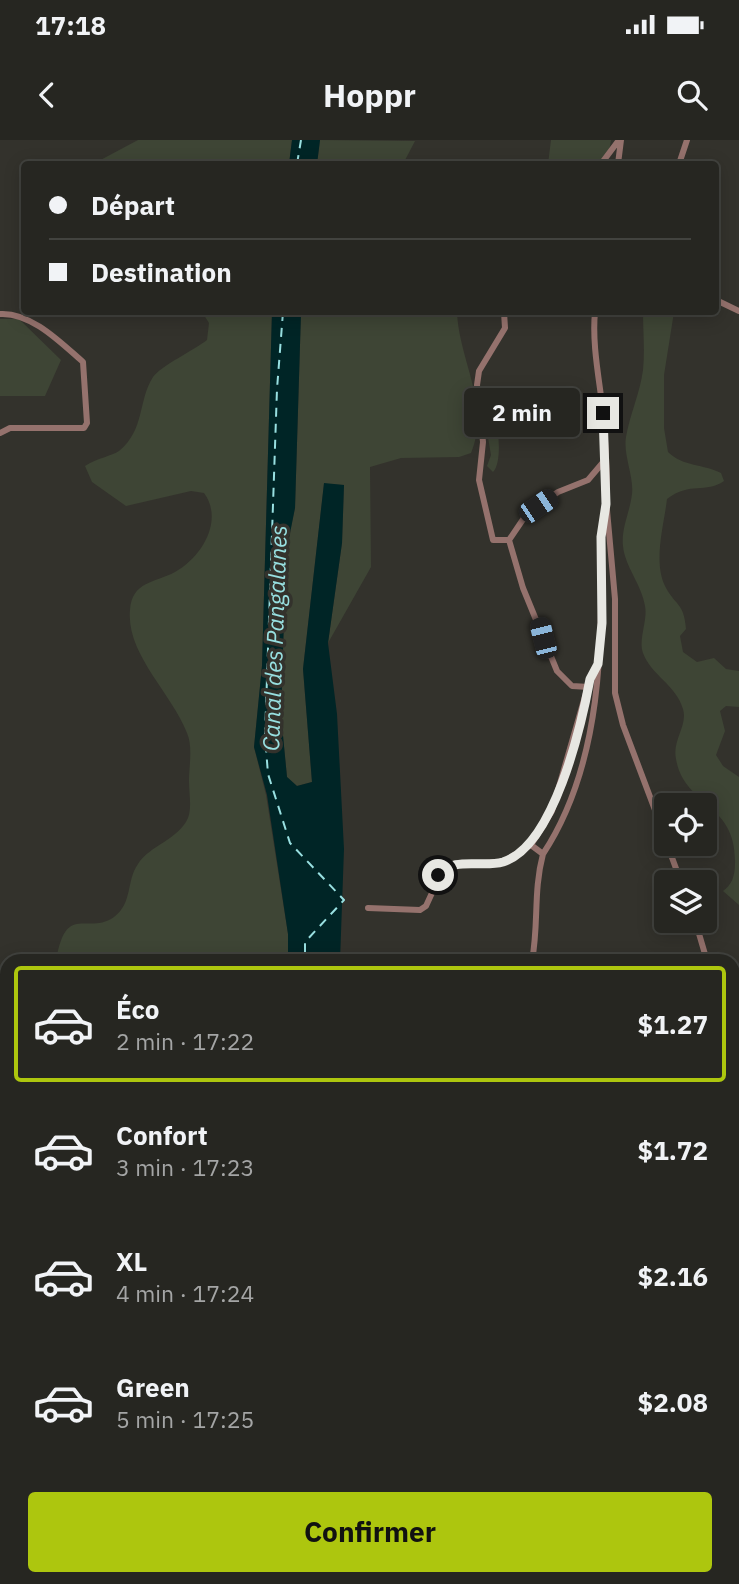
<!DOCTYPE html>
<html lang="fr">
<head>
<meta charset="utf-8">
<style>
  body { margin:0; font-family:"IBM Plex Sans",sans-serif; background:#2e2e2a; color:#f1f3f6; height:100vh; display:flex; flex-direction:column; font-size:26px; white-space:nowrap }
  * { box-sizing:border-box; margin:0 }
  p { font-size:23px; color:#a4a5a5 }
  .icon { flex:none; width:38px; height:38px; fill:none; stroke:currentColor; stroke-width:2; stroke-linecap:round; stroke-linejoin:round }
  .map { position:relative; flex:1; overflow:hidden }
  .details { position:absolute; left:0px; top:814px; width:740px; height:632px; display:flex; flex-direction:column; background:#262621; border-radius:21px 21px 0 0; box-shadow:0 4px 18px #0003,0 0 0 2px #42433f }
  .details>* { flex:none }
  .top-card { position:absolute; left:21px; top:21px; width:698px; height:154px; border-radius:7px; box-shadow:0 4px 18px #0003,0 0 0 2px #42433f; display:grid; align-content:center; height:154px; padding:0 28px; background:#262621 }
  .tools { position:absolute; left:654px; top:653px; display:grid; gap:14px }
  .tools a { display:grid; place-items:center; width:63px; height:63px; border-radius:7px; background:#262621; box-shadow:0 4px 18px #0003,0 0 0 2px #42433f; font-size:35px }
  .end { position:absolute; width:32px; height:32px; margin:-16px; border:9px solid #e7e7e2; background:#111; box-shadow:0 0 0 4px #111 }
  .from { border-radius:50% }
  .bubble { position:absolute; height:49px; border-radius:7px; background:#262621; box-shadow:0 4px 18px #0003,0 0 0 2px #42433f; font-size:23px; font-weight:700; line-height:49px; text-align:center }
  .car { position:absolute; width:21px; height:42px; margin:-21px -10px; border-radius:9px; box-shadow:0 0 5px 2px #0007; background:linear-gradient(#222 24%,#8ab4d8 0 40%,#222 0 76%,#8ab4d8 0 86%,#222 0) }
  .top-card b { display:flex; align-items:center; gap:24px; height:66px; font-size:26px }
  .top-card b+b { border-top:2px solid #42433f }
  .top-card i { width:18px; height:18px; background:#f1f3f6 }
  ul { padding:12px 0 0; list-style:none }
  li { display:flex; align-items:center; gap:21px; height:116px; margin:0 14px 10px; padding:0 14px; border:4px solid transparent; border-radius:7px }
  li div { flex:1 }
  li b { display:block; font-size:26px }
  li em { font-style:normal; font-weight:700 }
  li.current { border-color:#adc60e }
  li>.icon { width:63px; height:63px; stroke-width:1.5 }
  .cta { display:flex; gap:14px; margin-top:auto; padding:14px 28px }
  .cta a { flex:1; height:80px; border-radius:7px; background:#adc60e; color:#111; font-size:28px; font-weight:700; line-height:80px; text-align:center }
  .status { display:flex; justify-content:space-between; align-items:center; height:49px; padding:0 35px; background:#262621; direction:ltr }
  .status svg { height:19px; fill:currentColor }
  header { display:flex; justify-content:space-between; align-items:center; height:91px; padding:0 28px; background:#262621; font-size:32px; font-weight:700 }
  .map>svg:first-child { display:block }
  .built { fill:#3e3c2f }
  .green { fill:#3e4535 }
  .water { fill:#002526 }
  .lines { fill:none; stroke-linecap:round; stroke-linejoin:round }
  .ferry { stroke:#98e0e1; stroke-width:2; stroke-dasharray:9 7; stroke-linecap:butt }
  .street { stroke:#95726d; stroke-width:6 }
  .route { stroke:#e7e7e2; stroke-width:9 }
  .labels { text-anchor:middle; stroke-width:7; stroke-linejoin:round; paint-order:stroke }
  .water-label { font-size:23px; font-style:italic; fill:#98e0e1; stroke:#33322c }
</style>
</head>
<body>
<div class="status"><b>17:18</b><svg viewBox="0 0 49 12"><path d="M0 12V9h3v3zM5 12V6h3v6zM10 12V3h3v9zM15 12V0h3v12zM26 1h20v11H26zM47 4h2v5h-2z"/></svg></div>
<header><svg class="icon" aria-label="back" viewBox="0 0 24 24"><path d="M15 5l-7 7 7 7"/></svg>Hoppr<svg class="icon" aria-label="search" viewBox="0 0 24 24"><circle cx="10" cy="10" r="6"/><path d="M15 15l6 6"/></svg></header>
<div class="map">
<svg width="739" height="1444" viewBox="0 0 739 1444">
  <rect width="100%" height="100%" fill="#33322c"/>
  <path class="built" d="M0,888H7V1438L83,1439L82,1444H0Z"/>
  <path class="green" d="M138,0H292L289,24H93Z
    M320,0L415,1L403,24H317Z
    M551,0H611L607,24H548Z
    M202,172H272L262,526L254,607L266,655L288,794V821H56C66,761 87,796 114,777C133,763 126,741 138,724C150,705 178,700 188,678C192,668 189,652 189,641C189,627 193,606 187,593C171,552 126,514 130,470C132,441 155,443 175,432C202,417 224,380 204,353L191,351L126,366L92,342L85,326C97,318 112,316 119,311C145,290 138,260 153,237C161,226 194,210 207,200L209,183Z
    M301,172H457C459,221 491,265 471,313L459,317L401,318L370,327L371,427L328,503L342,403L344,345L324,344L303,529L312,642L297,646L287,637L281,575L286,412L295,368Z
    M643,172H674L664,235V288L668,312C683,327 704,324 721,333L724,341C705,354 691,341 667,359C664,385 653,421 665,446C675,466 684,462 686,489L680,496L683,512L697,522L714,518L726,529L739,531V567L726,566L720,571L725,591L716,615L723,626L739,637V765L723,751C732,745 735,735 735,724C737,662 684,667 676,619C672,600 688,586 683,569C676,545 651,535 643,513C638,499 648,480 645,466C642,445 625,427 623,406C621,388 630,372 632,354C634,336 623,315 626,297C630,274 640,253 643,230C645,211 643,190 643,172Z
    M0,179H19L61,220L45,256H0Z
    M484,249C495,254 506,319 493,332L487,326L491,315L480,251Z
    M739,1216V1444H732L733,1222Z"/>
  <path class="water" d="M292,0H320L317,24H289Z
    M272,172H301L295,368L286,413L281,575L287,637L297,646L312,642L303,529L324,343L344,345L342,403L328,503L337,574L344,709L340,821H288V794L267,655L254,607L262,526Z"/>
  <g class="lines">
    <path class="ferry" d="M297,24L301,0
      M283,172L277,249L265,596L268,634L290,703L344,760L305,802V821
      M238,1444L242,1438"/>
    <path class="street" d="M601,24L619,0
      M618,24L621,0
      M679,24L687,0
      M716,160L739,171
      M504,172L505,188L479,231L477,245L483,302L479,340L493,400H509
      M0,174C31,172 61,203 83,222L87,283L84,288H10L0,293
      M607,370L615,459V553L623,585L667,702
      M509,400L523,448L557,531L572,546L589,547
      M509,400L526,375L538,366L558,352L588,340L605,320
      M667,704L681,742
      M531,705L543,714C533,752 539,783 532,821
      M543,714C603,623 602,504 601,399C601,386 605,375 606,363C608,342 606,319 605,299C604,257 591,213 595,172
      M368,768L420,770L426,766L443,729L450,725L503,722L531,705L552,671L590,539L597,525
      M695,780L707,821
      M733,902L739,918
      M733,1211L739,1212
      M606,1444L607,1438"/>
  </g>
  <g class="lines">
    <path class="route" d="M438,735C453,716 482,728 503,722C554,706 581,587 590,539L598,524L602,483L601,397L606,364L603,273"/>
  </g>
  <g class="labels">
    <g class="water-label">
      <text transform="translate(275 498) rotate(-88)" y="8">Canal des Pangalanes</text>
    </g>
  </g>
</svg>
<div class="tools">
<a><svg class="icon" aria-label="locate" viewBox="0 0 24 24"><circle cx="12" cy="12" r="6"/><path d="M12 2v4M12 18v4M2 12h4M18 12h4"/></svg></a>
<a><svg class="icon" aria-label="layers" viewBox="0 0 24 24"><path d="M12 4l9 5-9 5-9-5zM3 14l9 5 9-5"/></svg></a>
</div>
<i class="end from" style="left:438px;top:735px"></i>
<i class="end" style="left:603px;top:273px"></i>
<div class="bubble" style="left:464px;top:248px;width:116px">2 min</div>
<i class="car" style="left:538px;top:366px;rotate:56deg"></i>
<i class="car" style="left:543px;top:498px;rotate:346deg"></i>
<div class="top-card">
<b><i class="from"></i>Départ</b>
<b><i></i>Destination</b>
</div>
<section class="details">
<ul>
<li class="current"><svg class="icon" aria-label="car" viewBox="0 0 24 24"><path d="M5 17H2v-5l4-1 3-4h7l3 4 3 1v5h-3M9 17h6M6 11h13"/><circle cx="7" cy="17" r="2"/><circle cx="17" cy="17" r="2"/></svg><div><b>Éco</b><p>2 min · 17:22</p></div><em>$1.27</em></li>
<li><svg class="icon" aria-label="car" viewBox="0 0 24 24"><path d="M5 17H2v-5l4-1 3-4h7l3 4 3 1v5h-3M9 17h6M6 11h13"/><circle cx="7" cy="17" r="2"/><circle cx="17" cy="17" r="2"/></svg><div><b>Confort</b><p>3 min · 17:23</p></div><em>$1.72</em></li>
<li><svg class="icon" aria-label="car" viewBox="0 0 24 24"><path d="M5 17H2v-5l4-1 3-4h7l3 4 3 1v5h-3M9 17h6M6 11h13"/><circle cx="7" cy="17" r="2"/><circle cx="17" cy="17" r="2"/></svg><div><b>XL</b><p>4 min · 17:24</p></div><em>$2.16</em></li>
<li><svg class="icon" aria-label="car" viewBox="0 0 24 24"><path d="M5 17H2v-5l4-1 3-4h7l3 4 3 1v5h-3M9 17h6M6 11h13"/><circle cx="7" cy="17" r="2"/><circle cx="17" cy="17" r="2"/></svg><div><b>Green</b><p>5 min · 17:25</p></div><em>$2.08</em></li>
</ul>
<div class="cta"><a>Confirmer</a></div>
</section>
</div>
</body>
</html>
